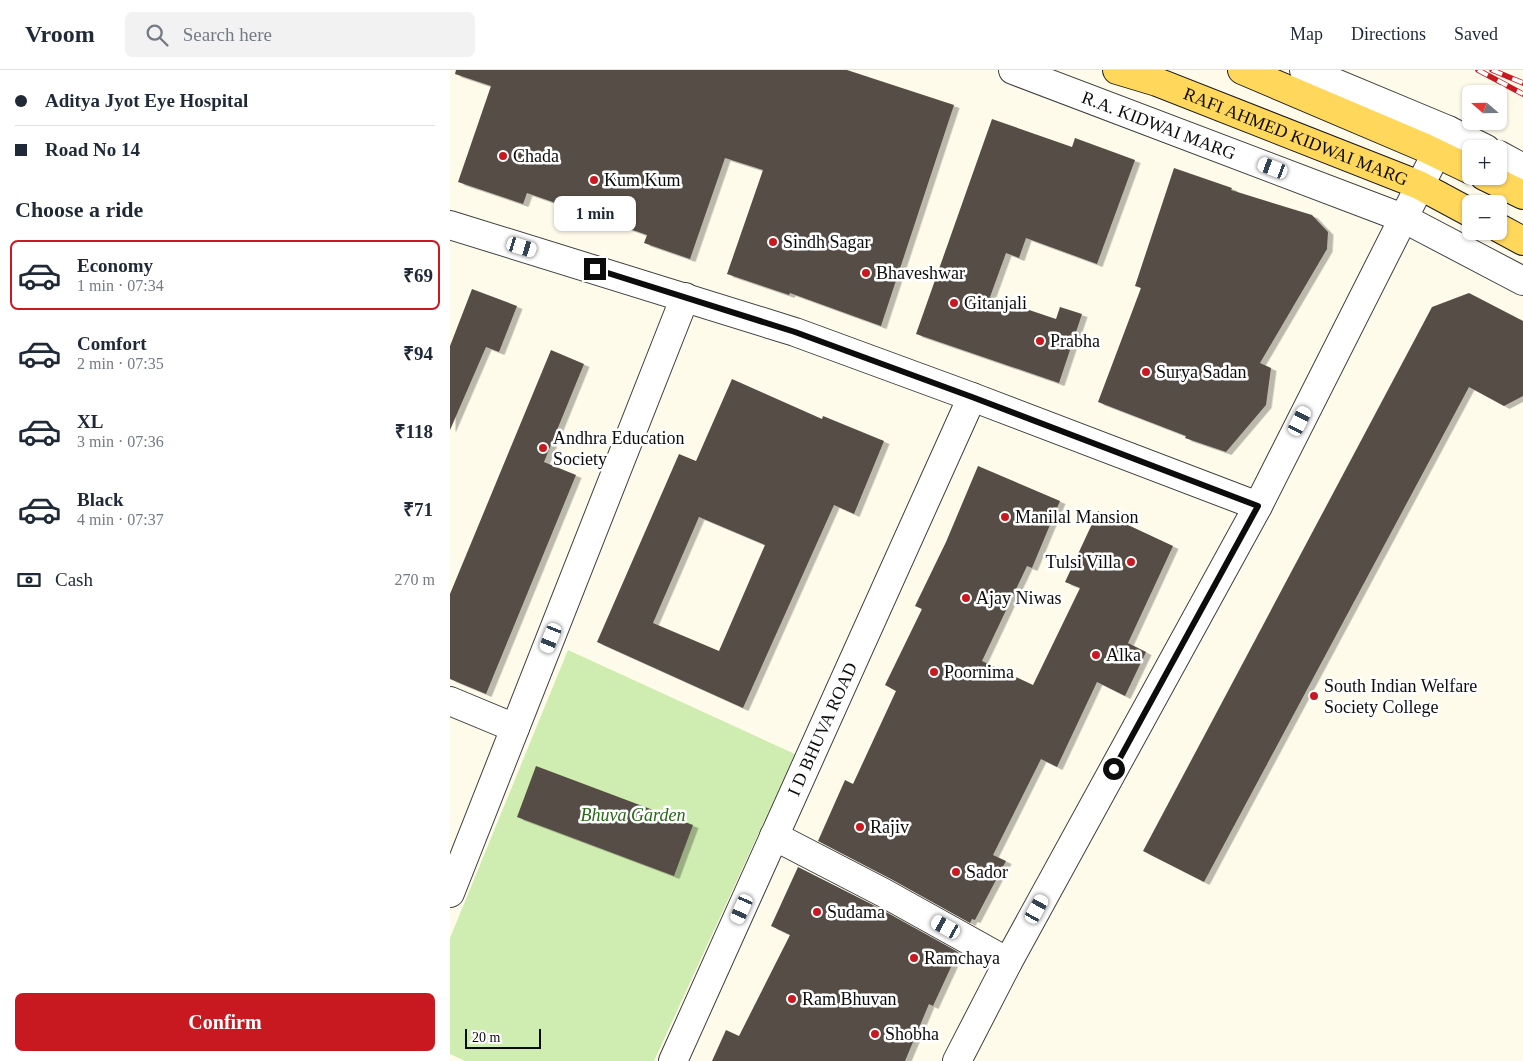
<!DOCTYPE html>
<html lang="en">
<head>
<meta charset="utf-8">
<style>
  body { margin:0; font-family:Georgia,serif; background:#f2f2f3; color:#1f2937; height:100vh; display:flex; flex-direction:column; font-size:19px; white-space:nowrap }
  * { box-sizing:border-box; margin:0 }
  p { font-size:16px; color:#747a83 }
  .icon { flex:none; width:28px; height:28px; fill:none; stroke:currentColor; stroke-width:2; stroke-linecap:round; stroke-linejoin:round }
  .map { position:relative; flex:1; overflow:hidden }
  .sheet { display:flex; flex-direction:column; background:#fff; width:450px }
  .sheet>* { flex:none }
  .top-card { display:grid; align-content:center; height:110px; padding:0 15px; background:#fff }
  .needle { width:32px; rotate:290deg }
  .controls { position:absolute; left:1012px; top:15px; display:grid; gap:10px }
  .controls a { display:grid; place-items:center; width:45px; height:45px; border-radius:8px; background:#fff; box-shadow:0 1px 4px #0004; font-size:25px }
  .scale { position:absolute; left:15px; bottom:12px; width:76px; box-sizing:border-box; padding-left:5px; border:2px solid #0c0c0c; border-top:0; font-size:14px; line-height:18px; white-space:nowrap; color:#0c0c0c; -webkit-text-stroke:4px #fff; paint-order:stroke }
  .end { position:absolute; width:22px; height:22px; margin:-11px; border:6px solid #0c0c0c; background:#fff; box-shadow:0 0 0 2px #fff }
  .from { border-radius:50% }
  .bubble { position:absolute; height:35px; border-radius:8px; background:#fff; box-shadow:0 1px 4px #0004; font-size:16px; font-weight:600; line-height:35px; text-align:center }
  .car { position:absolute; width:15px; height:30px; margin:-15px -8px; border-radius:6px; box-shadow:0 0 4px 1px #0007; background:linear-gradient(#fff 24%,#345 0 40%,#fff 0 76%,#345 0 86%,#fff 0) }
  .top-card b { display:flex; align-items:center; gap:18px; height:48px; font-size:19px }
  .top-card b+b { border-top:1px solid #e0e1e3 }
  .top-card i { width:12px; height:12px; background:#1f2937 }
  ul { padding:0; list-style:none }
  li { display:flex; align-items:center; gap:15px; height:70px; margin:0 10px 8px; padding:0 5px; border:2px solid transparent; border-radius:8px }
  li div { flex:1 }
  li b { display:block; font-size:19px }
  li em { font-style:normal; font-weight:600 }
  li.current { border-color:#c81820 }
  li>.icon { width:45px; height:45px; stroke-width:1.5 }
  h2 { padding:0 15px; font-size:22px; line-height:60px }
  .pay { display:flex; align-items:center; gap:12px; height:55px; padding:0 15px; font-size:19px }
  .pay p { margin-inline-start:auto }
  .primary-button { display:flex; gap:10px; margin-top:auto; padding:10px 15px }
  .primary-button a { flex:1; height:58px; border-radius:8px; background:#c81820; color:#fff; font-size:20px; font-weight:600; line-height:58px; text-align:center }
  header { display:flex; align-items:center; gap:30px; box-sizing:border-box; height:70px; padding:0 25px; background:#fff; border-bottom:1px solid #e0e1e3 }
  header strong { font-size:24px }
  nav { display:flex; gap:28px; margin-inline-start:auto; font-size:18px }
  .search { width:350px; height:45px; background:#f2f2f3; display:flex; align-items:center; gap:12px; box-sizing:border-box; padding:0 18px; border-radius:8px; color:#747a83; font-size:19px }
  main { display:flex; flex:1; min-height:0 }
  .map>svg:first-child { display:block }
  .green { fill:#d0edb1 }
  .building { fill:#564d47; fill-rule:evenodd; filter:url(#shadow) }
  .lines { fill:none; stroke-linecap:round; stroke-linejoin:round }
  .minor-casing { stroke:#3f3f3f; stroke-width:30 }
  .major-casing { stroke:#1d1d1d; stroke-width:30 }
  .minor { stroke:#fff; stroke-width:28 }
  .major { stroke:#ffd75b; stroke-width:28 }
  .rail-casing { stroke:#c81820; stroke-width:5.5 }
  .rail { stroke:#fff; stroke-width:4; stroke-dasharray:11; stroke-linecap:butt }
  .route { stroke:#0c0c0c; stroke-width:6 }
  .poi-dot { fill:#c81820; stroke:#fff; stroke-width:2 }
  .labels { text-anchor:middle; stroke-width:5; stroke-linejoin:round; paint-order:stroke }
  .street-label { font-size:18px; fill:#0c0c0c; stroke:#fff }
  .poi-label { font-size:18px; fill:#0c0c0c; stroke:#fff; text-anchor:start }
  .park-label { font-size:18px; font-style:italic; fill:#286917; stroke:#fff }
</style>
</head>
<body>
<header>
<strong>Vroom</strong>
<div class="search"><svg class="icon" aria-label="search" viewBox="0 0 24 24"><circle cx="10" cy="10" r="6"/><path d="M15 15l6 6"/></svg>Search here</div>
<nav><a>Map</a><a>Directions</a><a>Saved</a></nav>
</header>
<main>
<section class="sheet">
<div class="top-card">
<b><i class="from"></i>Aditya Jyot Eye Hospital</b>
<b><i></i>Road No 14</b>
</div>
<h2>Choose a ride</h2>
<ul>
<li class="current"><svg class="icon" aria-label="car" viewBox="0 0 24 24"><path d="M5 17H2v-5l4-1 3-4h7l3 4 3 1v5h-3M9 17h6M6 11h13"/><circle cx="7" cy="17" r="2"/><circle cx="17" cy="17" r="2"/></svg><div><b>Economy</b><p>1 min · 07:34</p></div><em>₹69</em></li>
<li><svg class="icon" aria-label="car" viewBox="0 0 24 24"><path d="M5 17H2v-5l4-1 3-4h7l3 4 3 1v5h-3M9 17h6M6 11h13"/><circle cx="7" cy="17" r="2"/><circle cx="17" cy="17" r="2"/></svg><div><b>Comfort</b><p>2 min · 07:35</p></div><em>₹94</em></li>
<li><svg class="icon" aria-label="car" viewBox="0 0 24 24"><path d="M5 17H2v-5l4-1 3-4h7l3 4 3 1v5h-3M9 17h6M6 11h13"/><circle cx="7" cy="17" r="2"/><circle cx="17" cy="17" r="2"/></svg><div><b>XL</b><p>3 min · 07:36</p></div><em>₹118</em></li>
<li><svg class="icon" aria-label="car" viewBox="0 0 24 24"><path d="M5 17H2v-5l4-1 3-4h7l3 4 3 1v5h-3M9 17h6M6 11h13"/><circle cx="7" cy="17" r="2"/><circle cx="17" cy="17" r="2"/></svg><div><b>Black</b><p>4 min · 07:37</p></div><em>₹71</em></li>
</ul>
<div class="pay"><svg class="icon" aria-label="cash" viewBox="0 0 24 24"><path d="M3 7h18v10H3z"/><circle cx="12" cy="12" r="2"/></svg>Cash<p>270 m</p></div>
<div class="primary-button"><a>Confirm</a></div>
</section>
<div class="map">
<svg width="1073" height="991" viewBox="0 0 1073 991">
  <defs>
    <filter id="shadow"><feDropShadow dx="5.5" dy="3" stdDeviation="0" flood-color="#0004"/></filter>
  </defs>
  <rect width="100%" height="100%" fill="#fffbeb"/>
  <path class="green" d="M118,580L345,684L204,991H15L0,984V868Z"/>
  <path class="building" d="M6,0H397L504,35L431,256L340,223L339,225L277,204L313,100L275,88L240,189L194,173L197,165L77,123L73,134L8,112L41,16L5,4Z
    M542,49L622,77L625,68L685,90L647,194L576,168L569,188L556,183L540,227L606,249L610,237L632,244L609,313L466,264Z
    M724,98L782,118L781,120L862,145L878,162L877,179L810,293L821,298L816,335L776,382L735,368L736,366L648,332L691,218L685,216Z
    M22,219L67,236L49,282L36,277L0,360V276Z
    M1019,223L1073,251V326L1054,336L1019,317L754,812L693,781L982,237Z
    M101,280L134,294L94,392L126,405L36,624L0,609V524Z
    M282,309L372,349L373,346L434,371L404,444L384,435L293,638L147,572L229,384L246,391ZM249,447L315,475L269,581L203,553Z
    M528,396L610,431L582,498L577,496L532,591L583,615L630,518L615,512L648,441L723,476L678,573L696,582L675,626L647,612L607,697L591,689L543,785L556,791L525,850L522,849L520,853L441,809L368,771L395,710L403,714L446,621L435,615L472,539L465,536L496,472Z
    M86,696L243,755L224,806L67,747Z
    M348,797L427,837L508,882L483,936L479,934L455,991H262L276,960L289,966L340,865L321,856Z"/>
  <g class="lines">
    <defs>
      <g id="minor">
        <path id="s1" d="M563,0L953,148L1073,211"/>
        <path d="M854,0L998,60L1036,79"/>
        <path d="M1049,85L1073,98"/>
        <path d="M0,155L345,262L522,327L808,436"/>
        <path d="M0,631L65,658"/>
        <path d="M324,766L434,823L558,892"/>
        <path d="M0,823L235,227"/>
        <path id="s2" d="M223,991L522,327"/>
        <path d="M507,991L558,892L808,436L998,60"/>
      </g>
      <g id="major">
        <path id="s3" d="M667,0L707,12L969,115L1021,143"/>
        <path d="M792,0L973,77L1021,100"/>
        <path d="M1034,106L1073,125"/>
        <path d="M1049,158L1073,171"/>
      </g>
    </defs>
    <use href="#minor" class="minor-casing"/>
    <use href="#major" class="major-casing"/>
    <use href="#minor" class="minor"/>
    <use href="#major" class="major"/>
    <defs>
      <path id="rail" d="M1028,0L1073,24
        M1042,0L1073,13"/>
    </defs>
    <use href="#rail" class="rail-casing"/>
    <use href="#rail" class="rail"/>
  </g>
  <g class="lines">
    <path class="route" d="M145,199L345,262L522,327L808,436L664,699"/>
  </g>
  <g class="poi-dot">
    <circle cx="53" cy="86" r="5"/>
    <circle cx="144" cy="110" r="5"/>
    <circle cx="323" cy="172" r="5"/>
    <circle cx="416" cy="203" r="5"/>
    <circle cx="504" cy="233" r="5"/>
    <circle cx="590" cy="271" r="5"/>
    <circle cx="696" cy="302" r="5"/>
    <circle cx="93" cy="378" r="5"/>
    <circle cx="555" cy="447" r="5"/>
    <circle cx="681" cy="492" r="5"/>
    <circle cx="516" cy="528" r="5"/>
    <circle cx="646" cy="585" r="5"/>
    <circle cx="484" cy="602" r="5"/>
    <circle cx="864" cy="626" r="5"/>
    <circle cx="410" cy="757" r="5"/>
    <circle cx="506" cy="802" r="5"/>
    <circle cx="367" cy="842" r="5"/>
    <circle cx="464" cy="888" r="5"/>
    <circle cx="342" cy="929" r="5"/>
    <circle cx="425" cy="964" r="5"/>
  </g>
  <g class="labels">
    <g class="street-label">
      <text dy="6" stroke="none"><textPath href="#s1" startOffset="156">R.A. KIDWAI MARG</textPath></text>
      <text dy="6" stroke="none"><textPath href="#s3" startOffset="191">RAFI AHMED KIDWAI MARG</textPath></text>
      <text dy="6" stroke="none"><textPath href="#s2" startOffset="364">I D BHUVA ROAD</textPath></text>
    </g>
    <g class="poi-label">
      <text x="63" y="92">Chada</text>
      <text x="154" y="116">Kum Kum</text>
      <text x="333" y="178">Sindh Sagar</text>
      <text x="426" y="209">Bhaveshwar</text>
      <text x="514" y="239">Gitanjali</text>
      <text x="600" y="277">Prabha</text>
      <text x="706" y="308">Surya Sadan</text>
      <text x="103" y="374">Andhra Education<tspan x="103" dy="21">Society</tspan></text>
      <text x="565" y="453">Manilal Mansion</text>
      <text x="671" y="498" text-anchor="end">Tulsi Villa</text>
      <text x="526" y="534">Ajay Niwas</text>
      <text x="656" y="591">Alka</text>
      <text x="494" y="608">Poornima</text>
      <text x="874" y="622">South Indian Welfare<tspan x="874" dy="21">Society College</tspan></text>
      <text x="420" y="763">Rajiv</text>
      <text x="516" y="808">Sador</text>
      <text x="377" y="848">Sudama</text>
      <text x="474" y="894">Ramchaya</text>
      <text x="352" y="935">Ram Bhuvan</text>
      <text x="435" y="970">Shobha</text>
    </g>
    <g class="park-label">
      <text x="183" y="751">Bhuva Garden</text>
    </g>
  </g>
</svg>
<div class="controls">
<a><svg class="needle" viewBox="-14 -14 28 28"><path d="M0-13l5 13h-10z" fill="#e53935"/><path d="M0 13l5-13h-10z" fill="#747a83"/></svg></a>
<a>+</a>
<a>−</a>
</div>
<div class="scale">20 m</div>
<i class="end from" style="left:664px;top:699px"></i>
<i class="end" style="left:145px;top:199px"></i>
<div class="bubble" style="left:104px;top:126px;width:82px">1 min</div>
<i class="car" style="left:823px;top:98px;rotate:291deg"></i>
<i class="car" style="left:72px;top:177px;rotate:107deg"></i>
<i class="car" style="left:850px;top:351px;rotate:27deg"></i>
<i class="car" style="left:101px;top:568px;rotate:202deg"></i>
<i class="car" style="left:292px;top:839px;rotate:204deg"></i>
<i class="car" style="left:587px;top:839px;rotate:29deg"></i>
<i class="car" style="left:496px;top:857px;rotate:299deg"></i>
</div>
</main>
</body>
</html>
